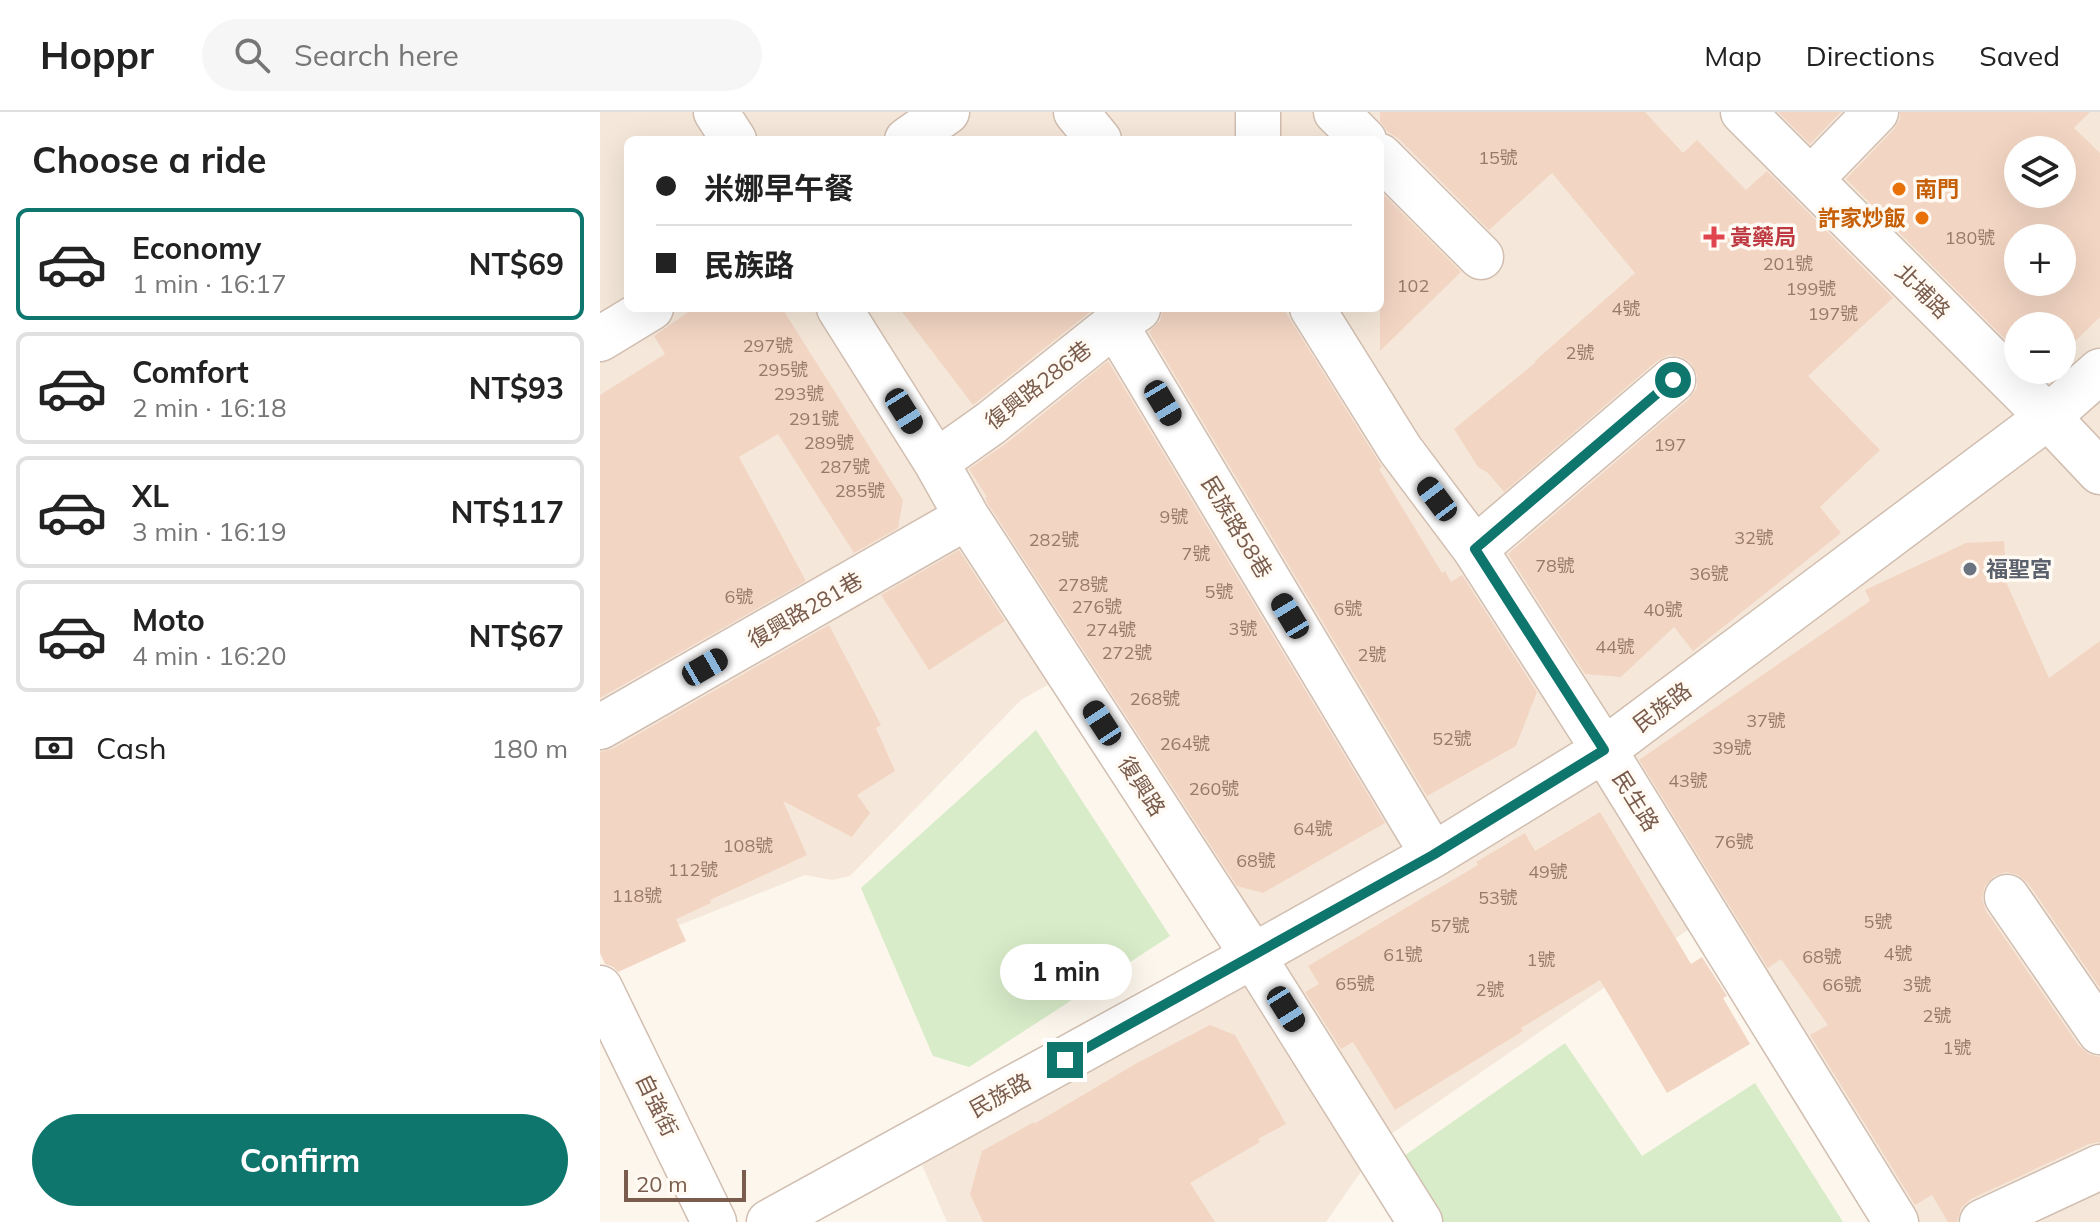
<!DOCTYPE html>
<html lang="en">
<head>
<meta charset="utf-8">
<style>
  body { margin:0; font-family:Mulish,"Noto Sans TC",sans-serif; background:#f6f6f6; color:#222; height:100vh; display:flex; flex-direction:column; font-size:30px; white-space:nowrap }
  * { box-sizing:border-box; margin:0 }
  p { font-size:26px; color:#767676 }
  .icon { flex:none; width:44px; height:44px; fill:none; stroke:currentColor; stroke-width:2; stroke-linecap:round; stroke-linejoin:round }
  .map { position:relative; flex:1; overflow:hidden }
  .sheet { display:flex; flex-direction:column; background:#fff; width:600px }
  .sheet>* { flex:none }
  .top-card { position:absolute; left:24px; top:24px; width:760px; height:176px; border-radius:12px; box-shadow:0 8px 32px #0002; display:grid; align-content:center; height:176px; padding:0 32px; background:#fff }
  .fabs { position:absolute; left:1404px; top:24px; display:grid; gap:16px }
  .fabs a { display:grid; place-items:center; width:72px; height:72px; border-radius:50%; background:#fff; box-shadow:0 8px 32px #0002; font-size:40px }
  .scale { position:absolute; left:24px; bottom:20px; width:122px; box-sizing:border-box; padding-left:8px; border:4px solid #7a5c4d; border-top:0; font-size:22px; line-height:28px; white-space:nowrap; color:#7a5c4d; -webkit-text-stroke:6px #fffaf3; paint-order:stroke }
  .end { position:absolute; width:36px; height:36px; margin:-18px; border:10px solid #0f766e; background:#fff; box-shadow:0 0 0 4px #fff }
  .from { border-radius:50% }
  .bubble { position:absolute; height:56px; border-radius:28px; background:#fff; box-shadow:0 8px 32px #0002; font-size:26px; font-weight:700; line-height:56px; text-align:center }
  .car { position:absolute; width:24px; height:48px; margin:-24px -12px; border-radius:10px; box-shadow:0 0 6px 2px #0007; background:linear-gradient(#222 24%,#8ab4d8 0 40%,#222 0 76%,#8ab4d8 0 86%,#222 0) }
  .top-card b { display:flex; align-items:center; gap:28px; height:76px; font-size:30px }
  .top-card b+b { border-top:2px solid #e0e0e0 }
  .top-card i { width:20px; height:20px; background:#222 }
  ul { padding:0; list-style:none }
  li { display:flex; align-items:center; gap:24px; height:112px; margin:0 16px 12px; padding:0 16px; border:4px solid #e0e0e0; border-radius:12px }
  li div { flex:1 }
  li b { display:block; font-size:30px }
  li em { font-style:normal; font-weight:700 }
  li.current { border-color:#0f766e }
  li>.icon { width:72px; height:72px; stroke-width:1.5 }
  h2 { padding:0 32px; font-size:36px; line-height:96px }
  .pay { display:flex; align-items:center; gap:20px; height:88px; padding:0 32px; font-size:30px }
  .pay p { margin-inline-start:auto }
  .button { display:flex; gap:16px; margin-top:auto; padding:16px 32px }
  .button a { flex:1; height:92px; border-radius:48px; background:#0f766e; color:#fff; font-size:32px; font-weight:700; line-height:92px; text-align:center }
  header { display:flex; align-items:center; gap:48px; box-sizing:border-box; height:112px; padding:0 40px; background:#fff; border-bottom:2px solid #e0e0e0 }
  header strong { font-size:38px }
  nav { display:flex; gap:44px; margin-inline-start:auto; font-size:28px }
  .search { width:560px; height:72px; background:#f6f6f6; display:flex; align-items:center; gap:20px; box-sizing:border-box; padding:0 28px; border-radius:44px; color:#767676; font-size:30px }
  main { display:flex; flex:1; min-height:0 }
  .map>svg:first-child { display:block }
  .residential { fill:#f5e8da; fill-rule:evenodd }
  .green { fill:#d8ecc9 }
  .building { fill:#f3d5c3; fill-rule:evenodd }
  .lines { fill:none; stroke-linecap:round; stroke-linejoin:round }
  .minor-casing { stroke:#d1beb0; stroke-width:47 }
  .minor { stroke:#fff; stroke-width:44 }
  .route { stroke:#0f766e; stroke-width:10 }
  .food-dot { fill:#e8710a; stroke:#fffaf3; stroke-width:3 }
  .health-dot { fill:#e0444e; stroke:#fffaf3; stroke-width:3 }
  .worship-dot { fill:#6b7280; stroke:#fffaf3; stroke-width:3 }
  .labels { text-anchor:middle; stroke-width:7; stroke-linejoin:round; paint-order:stroke }
  .number-label { font-size:18px; fill:#987a6a }
  .food-label { font-size:22px; font-weight:bold; fill:#c56008; stroke:#fffaf3; text-anchor:start }
  .health-label { font-size:22px; font-weight:bold; fill:#be3a42; stroke:#fffaf3; text-anchor:start }
  .street-label { font-size:22px; fill:#7a5c4d; stroke:#fffaf3 }
  .worship-label { font-size:22px; font-weight:bold; fill:#5b616d; stroke:#fffaf3; text-anchor:start }
</style>
</head>
<body>
<header>
<strong>Hoppr</strong>
<div class="search"><svg class="icon" aria-label="search" viewBox="0 0 24 24"><circle cx="10" cy="10" r="6"/><path d="M15 15l6 6"/></svg>Search here</div>
<nav><a>Map</a><a>Directions</a><a>Saved</a></nav>
</header>
<main>
<section class="sheet">
<h2>Choose a ride</h2>
<ul>
<li class="current"><svg class="icon" aria-label="car" viewBox="0 0 24 24"><path d="M5 17H2v-5l4-1 3-4h7l3 4 3 1v5h-3M9 17h6M6 11h13"/><circle cx="7" cy="17" r="2"/><circle cx="17" cy="17" r="2"/></svg><div><b>Economy</b><p>1 min · 16:17</p></div><em>NT$69</em></li>
<li><svg class="icon" aria-label="car" viewBox="0 0 24 24"><path d="M5 17H2v-5l4-1 3-4h7l3 4 3 1v5h-3M9 17h6M6 11h13"/><circle cx="7" cy="17" r="2"/><circle cx="17" cy="17" r="2"/></svg><div><b>Comfort</b><p>2 min · 16:18</p></div><em>NT$93</em></li>
<li><svg class="icon" aria-label="car" viewBox="0 0 24 24"><path d="M5 17H2v-5l4-1 3-4h7l3 4 3 1v5h-3M9 17h6M6 11h13"/><circle cx="7" cy="17" r="2"/><circle cx="17" cy="17" r="2"/></svg><div><b>XL</b><p>3 min · 16:19</p></div><em>NT$117</em></li>
<li><svg class="icon" aria-label="car" viewBox="0 0 24 24"><path d="M5 17H2v-5l4-1 3-4h7l3 4 3 1v5h-3M9 17h6M6 11h13"/><circle cx="7" cy="17" r="2"/><circle cx="17" cy="17" r="2"/></svg><div><b>Moto</b><p>4 min · 16:20</p></div><em>NT$67</em></li>
</ul>
<div class="pay"><svg class="icon" aria-label="cash" viewBox="0 0 24 24"><path d="M3 7h18v10H3z"/><circle cx="12" cy="12" r="2"/></svg>Cash<p>180 m</p></div>
<div class="button"><a>Confirm</a></div>
</section>
<div class="map">
<svg width="1500" height="1110" viewBox="0 0 1500 1110">
  <rect width="100%" height="100%" fill="#fdf6ec"/>
  <path class="residential" d="M0,0H1500V1110H1284L1098,811L784,1027L458,567L421,588L250,764L232,768L205,763L12,840L0,833ZM28,28H780V196H28ZM1418,38H1462V82H1418ZM1418,126H1462V170H1418ZM1418,214H1462V258H1418Z
    M626,871L657,876L769,1048L726,1110H347L322,1053L437,988Z"/>
  <path class="green" d="M436,618L570,824L369,955L333,944L261,776Z
    M965,931L1042,1044L1155,971L1243,1110H841L801,1046Z"/>
  <path class="building" d="M780,0H1045L1083,41L1097,28L1146,78L1167,59L1293,186L1208,264L1280,338L1220,395L1241,421L1093,539L1074,515L1021,565L985,562L908,442L1089,287L1097,276V263L1091,251L1082,245L1069,243L1057,249L904,380L888,361L878,355L854,317L936,250L935,249L1035,161L952,61L889,118L798,26L788,20L780,9Z
    M1178,0H1241L1210,32Z
    M1300,0H1490L1474,16L1500,41V205L1462,242V214H1418V240L1246,67L1294,17L1300,7ZM1418,38H1462V82H1418ZM1418,126H1462V170H1418Z
    M780,79L861,160L780,239Z
    M94,196H182L303,388L298,416L254,441L178,322L139,345L206,469L0,586V283L65,242L54,224Z
    M299,196H495L373,293Z
    M563,196H683L782,355L779,357L842,461L845,459L851,470L862,463L937,580L916,634L827,684L549,220L560,209Z
    M508,249L785,711L663,781L637,774L388,392L385,386L387,385L369,357L407,331Z
    M1404,429L1407,472L1449,566L1500,529V876L1428,771L1418,763L1406,760L1394,764L1385,774L1382,786L1386,799L1479,934L1489,942L1500,945V1030L1489,1032L1371,1087L1361,1096L1357,1110H1348L1332,1083L1315,1093L1210,923L1228,913L1181,847L1168,856L1039,648L1270,489L1265,478L1366,431Z
    M359,438L405,509L329,558L281,483Z
    M229,513L281,613L276,616L295,659L257,683L270,701L252,725L183,689L207,743L110,788L111,791L76,807L86,829L18,860L13,855L5,852L0,841V640L12,637Z
    M1000,700L1091,852L1102,845L1127,884L1123,886L1150,932L1067,981L1000,868L921,916L923,919L795,998L753,930L741,937L705,880L719,872L708,854L878,753L876,750L925,721L935,739Z
    M610,913L635,923L686,1012L658,1027L660,1030L590,1071L615,1110H383L370,1082L382,1039L434,1010V1012L537,951Z"/>
  <g class="lines">
    <defs>
      <path id="minor" d="M116,0L134,28
        M476,0L499,28
        M736,0L764,28
        M1143,0L1448,305L1500,360
        M307,28L347,0
        M658,28V0
        M780,44L881,145
        M1211,67L1276,0
        M239,196L336,350L367,405L653,844L820,1110
        M712,196L800,337L875,437L1004,638L1296,1110
        M515,212L833,743
        M0,227L51,196
        M336,350L391,311L515,212L538,197
        M875,437L1073,268
        M0,615L367,405
        M1407,785L1500,920
        M0,876L114,1110
        M169,1110L653,844L833,743L1004,638L1448,305L1500,259
        M1382,1110L1500,1055"/>
    </defs>
    <use href="#minor" class="minor-casing"/>
    <use href="#minor" class="minor"/>
  </g>
  <g class="lines">
    <path class="route" d="M465,948L833,743L1004,638L875,437L1073,268"/>
  </g>
  <g class="food-dot">
    <circle cx="1299" cy="77" r="8"/>
    <circle cx="1322" cy="106" r="8"/>
  </g>
  <path class="health-dot" d="M1110 113h8v8h8v8h-8v8h-8v-8h-8v-8h8z"/>
  <circle class="worship-dot" cx="1370" cy="457" r="8"/>
  <g class="labels">
    <g class="number-label">
      <text x="898" y="52">15號</text>
      <text x="1370" y="132">180號</text>
      <text x="1188" y="158">201號</text>
      <text x="813" y="180">102</text>
      <text x="1211" y="183">199號</text>
      <text x="1026" y="203">4號</text>
      <text x="1233" y="208">197號</text>
      <text x="168" y="240">297號</text>
      <text x="980" y="247">2號</text>
      <text x="183" y="264">295號</text>
      <text x="199" y="288">293號</text>
      <text x="214" y="313">291號</text>
      <text x="229" y="337">289號</text>
      <text x="1070" y="339">197</text>
      <text x="245" y="361">287號</text>
      <text x="260" y="385">285號</text>
      <text x="574" y="411">9號</text>
      <text x="1154" y="432">32號</text>
      <text x="454" y="434">282號</text>
      <text x="596" y="448">7號</text>
      <text x="955" y="460">78號</text>
      <text x="1109" y="468">36號</text>
      <text x="483" y="479">278號</text>
      <text x="619" y="486">5號</text>
      <text x="139" y="491">6號</text>
      <text x="497" y="501">276號</text>
      <text x="748" y="503">6號</text>
      <text x="1063" y="504">40號</text>
      <text x="643" y="523">3號</text>
      <text x="511" y="524">274號</text>
      <text x="1015" y="541">44號</text>
      <text x="527" y="547">272號</text>
      <text x="772" y="549">2號</text>
      <text x="555" y="593">268號</text>
      <text x="1166" y="615">37號</text>
      <text x="852" y="633">52號</text>
      <text x="585" y="638">264號</text>
      <text x="1132" y="642">39號</text>
      <text x="1088" y="675">43號</text>
      <text x="614" y="683">260號</text>
      <text x="713" y="723">64號</text>
      <text x="1134" y="736">76號</text>
      <text x="148" y="740">108號</text>
      <text x="656" y="755">68號</text>
      <text x="93" y="764">112號</text>
      <text x="948" y="766">49號</text>
      <text x="37" y="790">118號</text>
      <text x="898" y="792">53號</text>
      <text x="1278" y="816">5號</text>
      <text x="850" y="820">57號</text>
      <text x="1298" y="848">4號</text>
      <text x="803" y="849">61號</text>
      <text x="1222" y="851">68號</text>
      <text x="941" y="854">1號</text>
      <text x="755" y="878">65號</text>
      <text x="1242" y="879">66號</text>
      <text x="1317" y="879">3號</text>
      <text x="890" y="884">2號</text>
      <text x="1337" y="910">2號</text>
      <text x="1357" y="942">1號</text>
    </g>
    <g class="food-label">
      <text x="1315" y="85">南門</text>
      <text x="1306" y="114" text-anchor="end">許家炒飯</text>
    </g>
    <g class="health-label">
      <text x="1130" y="133">黃藥局</text>
    </g>
    <g class="street-label">
      <text transform="translate(1323 179) rotate(45)" y="8">北埔路</text>
      <text transform="translate(438 273) rotate(-38)" y="8">復興路286巷</text>
      <text transform="translate(637 415) rotate(59)" y="8">民族路58巷</text>
      <text transform="translate(205 498) rotate(-30)" y="8">復興路281巷</text>
      <text transform="translate(1062 595) rotate(-37)" y="8">民族路</text>
      <text transform="translate(542 674) rotate(57)" y="8">復興路</text>
      <text transform="translate(1036 689) rotate(58)" y="8">民生路</text>
      <text transform="translate(400 983) rotate(-29)" y="8">民族路</text>
      <text transform="translate(57 993) rotate(64)" y="8">自強街</text>
    </g>
    <g class="worship-label">
      <text x="1386" y="465">福聖宮</text>
    </g>
  </g>
</svg>
<div class="fabs">
<a><svg class="icon" aria-label="layers" viewBox="0 0 24 24"><path d="M12 4l9 5-9 5-9-5zM3 14l9 5 9-5"/></svg></a>
<a>+</a>
<a>−</a>
</div>
<div class="scale">20 m</div>
<i class="end from" style="left:1073px;top:268px"></i>
<i class="end" style="left:465px;top:948px"></i>
<div class="bubble" style="left:400px;top:832px;width:132px">1 min</div>
<i class="car" style="left:563px;top:291px;rotate:149deg"></i>
<i class="car" style="left:304px;top:299px;rotate:148deg"></i>
<i class="car" style="left:837px;top:387px;rotate:323deg"></i>
<i class="car" style="left:690px;top:504px;rotate:329deg"></i>
<i class="car" style="left:105px;top:555px;rotate:60deg"></i>
<i class="car" style="left:502px;top:611px;rotate:327deg"></i>
<i class="car" style="left:686px;top:897px;rotate:148deg"></i>
<div class="top-card">
<b><i class="from"></i>米娜早午餐</b>
<b><i></i>民族路</b>
</div>
</div>
</main>
</body>
</html>
